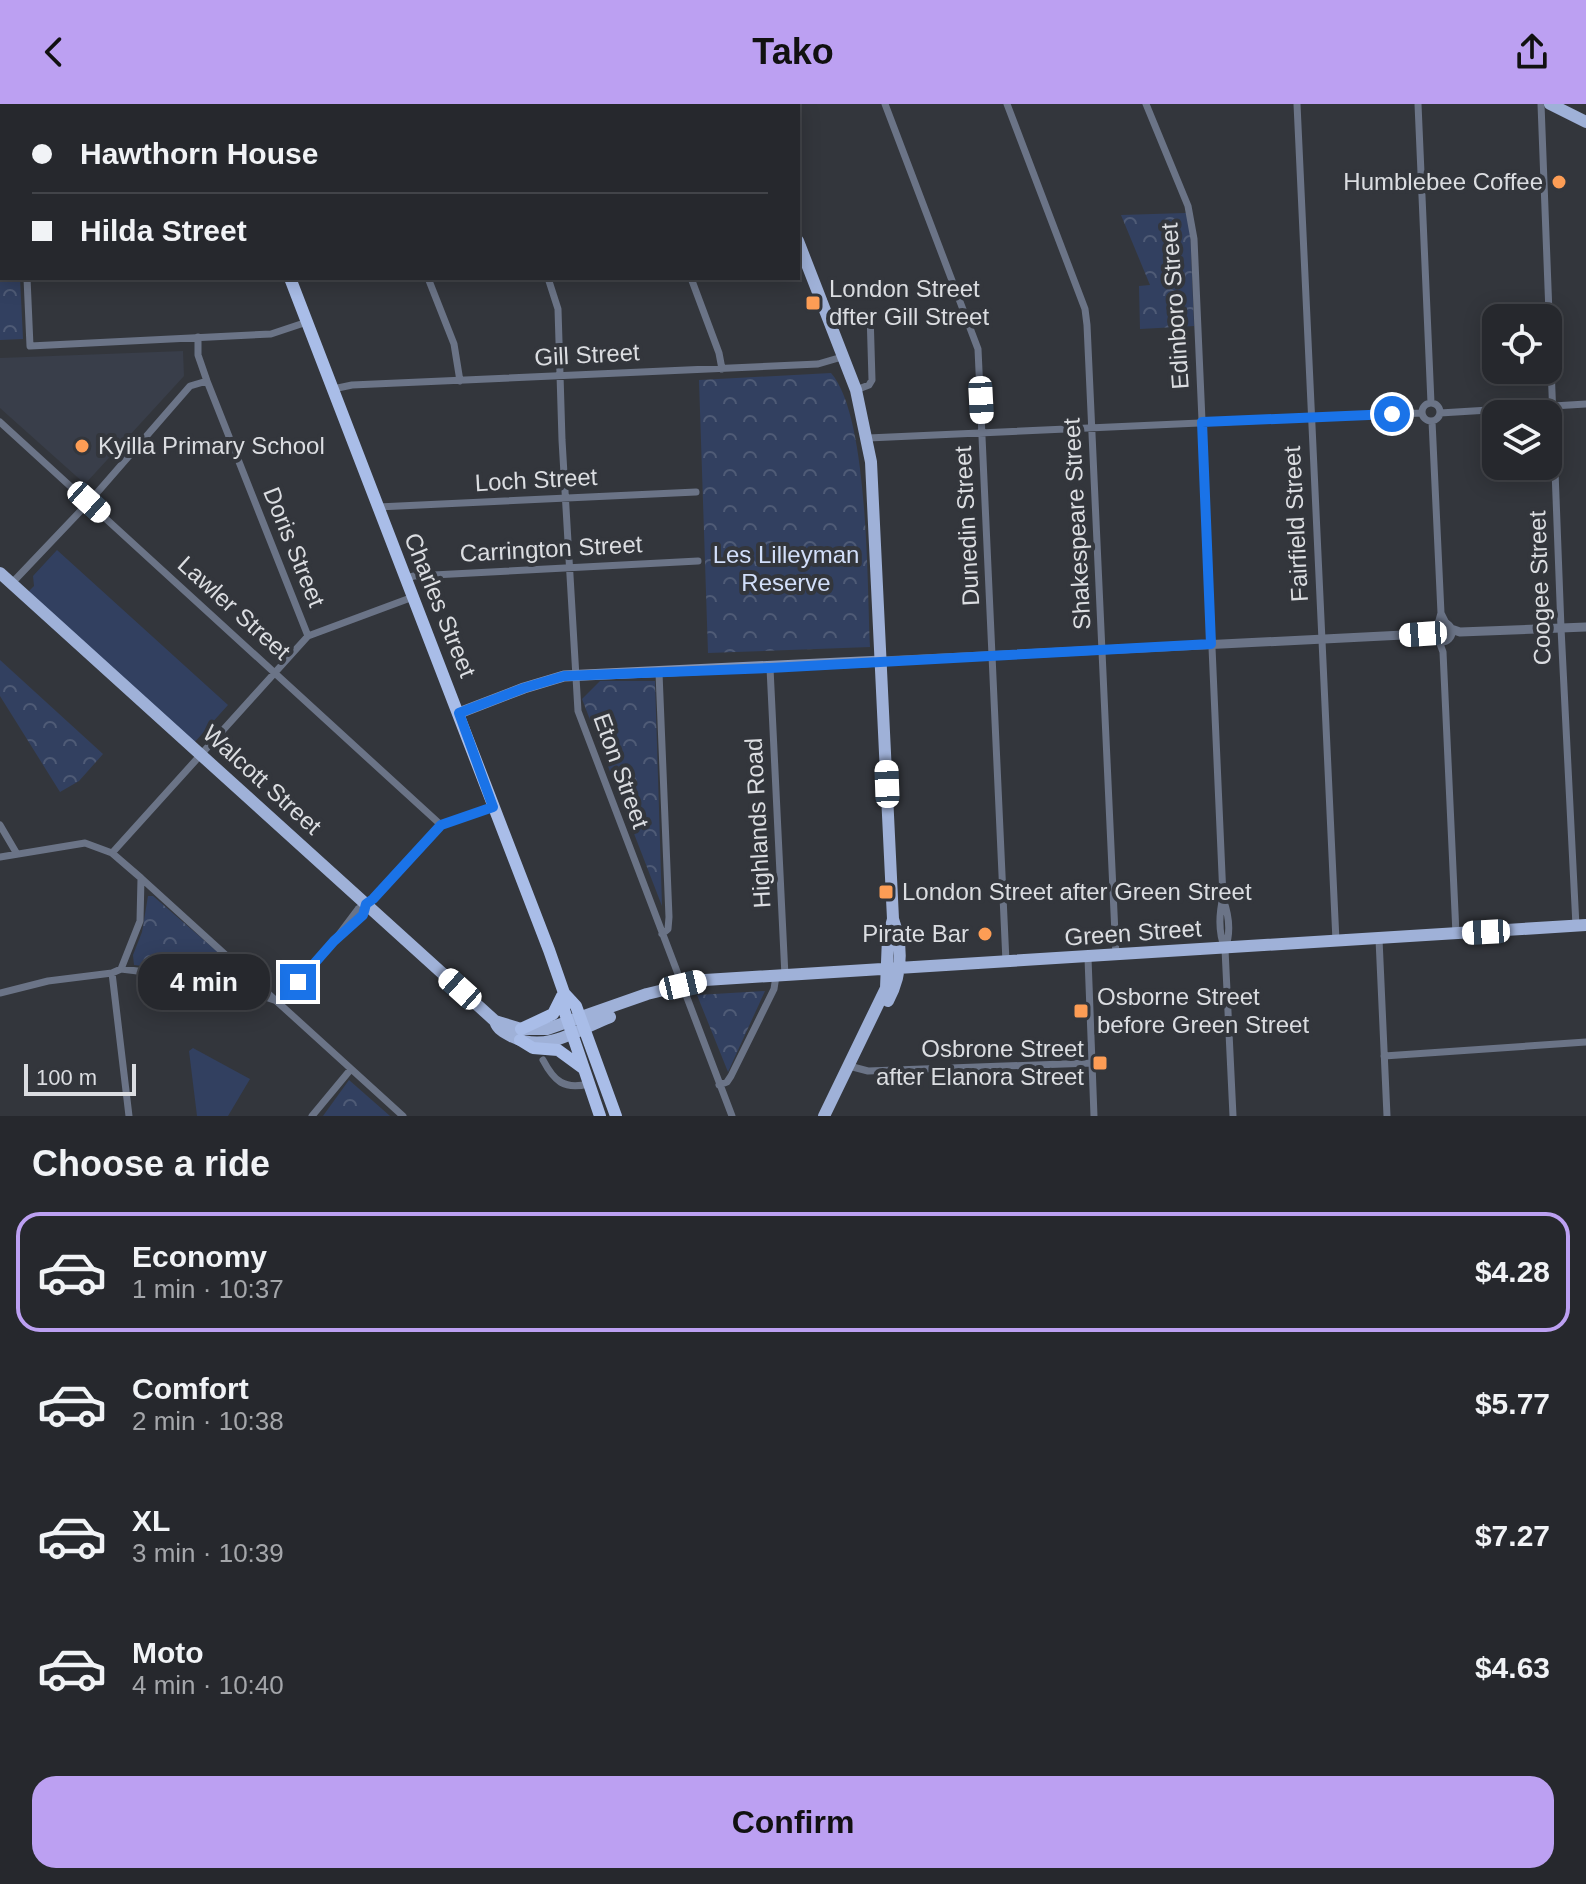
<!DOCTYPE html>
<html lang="en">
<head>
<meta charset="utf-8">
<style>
  body { margin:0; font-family:Arial,sans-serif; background:#2e3035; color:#f1f3f6; height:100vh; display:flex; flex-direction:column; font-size:30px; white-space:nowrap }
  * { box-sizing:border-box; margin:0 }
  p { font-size:26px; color:#a4a6aa }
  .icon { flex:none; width:44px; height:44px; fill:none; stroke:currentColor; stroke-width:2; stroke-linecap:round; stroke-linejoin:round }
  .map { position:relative; height:1012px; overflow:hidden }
  .panel { display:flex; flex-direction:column; background:#26282d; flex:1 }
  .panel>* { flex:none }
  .guide { position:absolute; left:0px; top:0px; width:800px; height:176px; box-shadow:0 4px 20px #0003,0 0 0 2px #424449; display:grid; align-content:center; height:176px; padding:0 32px; background:#26282d }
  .buttons { position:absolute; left:1482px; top:200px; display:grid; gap:16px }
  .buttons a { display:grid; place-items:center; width:80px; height:80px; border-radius:16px; background:#26282d; box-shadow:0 4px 20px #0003,0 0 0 2px #424449; font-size:40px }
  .scale { position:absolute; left:24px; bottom:20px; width:112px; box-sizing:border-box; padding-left:8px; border:4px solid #dbdde1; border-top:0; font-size:22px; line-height:28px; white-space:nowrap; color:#dbdde1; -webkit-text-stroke:6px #33363c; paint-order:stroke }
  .end { position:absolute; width:36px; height:36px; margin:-18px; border:10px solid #1a73e8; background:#fff; box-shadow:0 0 0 4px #fff }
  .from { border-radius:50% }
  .bubble { position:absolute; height:56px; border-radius:24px; background:#26282d; box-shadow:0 4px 20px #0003,0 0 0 2px #424449; font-size:26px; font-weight:800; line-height:56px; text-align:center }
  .car { position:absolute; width:24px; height:48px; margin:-24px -12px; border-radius:10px; box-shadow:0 0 6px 2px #0007; background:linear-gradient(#fff 24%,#345 0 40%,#fff 0 76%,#345 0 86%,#fff 0) }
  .guide b { display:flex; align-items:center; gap:28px; height:76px; font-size:30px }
  .guide b+b { border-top:2px solid #424449 }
  .guide i { width:20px; height:20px; background:#f1f3f6 }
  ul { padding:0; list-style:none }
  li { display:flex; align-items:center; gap:24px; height:120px; margin:0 16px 12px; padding:0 16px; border:4px solid transparent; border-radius:24px }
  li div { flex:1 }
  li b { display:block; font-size:30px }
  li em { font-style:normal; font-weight:800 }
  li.current { border-color:#bca0f2 }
  li>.icon { width:72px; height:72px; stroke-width:1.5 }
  h2 { padding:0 32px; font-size:36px; line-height:96px }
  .primary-button { display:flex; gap:16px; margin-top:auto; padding:16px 32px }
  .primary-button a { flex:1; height:92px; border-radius:24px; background:#bca0f2; color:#111; font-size:32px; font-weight:800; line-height:92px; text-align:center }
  header { display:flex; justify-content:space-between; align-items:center; height:104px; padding:0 32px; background:#bca0f2; color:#111; font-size:36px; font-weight:800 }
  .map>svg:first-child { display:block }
  .built { fill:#393e4a }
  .grass { fill:#324060 }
  .forest { fill:url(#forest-crowns) }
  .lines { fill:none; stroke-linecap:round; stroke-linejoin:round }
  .minor { stroke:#6b7487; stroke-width:7 }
  .tertiary { stroke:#6b7487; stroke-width:9 }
  .secondary { stroke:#8896b5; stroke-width:11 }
  .primary { stroke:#9fb1d8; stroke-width:12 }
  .trunk { stroke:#a9bde8; stroke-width:12 }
  .route { stroke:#1a73e8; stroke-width:10 }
  .poi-dot { fill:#fd9d55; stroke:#33363c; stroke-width:3 }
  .labels { text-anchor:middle; stroke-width:8; stroke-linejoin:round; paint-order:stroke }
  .poi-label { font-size:24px; fill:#dbdde1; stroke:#33363c; text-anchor:start }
  .street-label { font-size:24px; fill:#dbdde1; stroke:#33363c }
  .park-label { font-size:24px; fill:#d2dffa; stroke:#33363c }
</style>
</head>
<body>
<header><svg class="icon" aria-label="back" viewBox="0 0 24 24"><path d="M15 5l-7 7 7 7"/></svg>Tako<svg class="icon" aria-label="share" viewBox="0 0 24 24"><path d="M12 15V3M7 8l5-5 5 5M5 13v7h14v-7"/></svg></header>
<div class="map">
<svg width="1586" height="1012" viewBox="0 0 1586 1012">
  <defs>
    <pattern id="forest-crowns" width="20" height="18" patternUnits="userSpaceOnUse" patternTransform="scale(2)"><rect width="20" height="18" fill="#324060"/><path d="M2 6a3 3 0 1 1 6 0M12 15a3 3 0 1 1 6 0" fill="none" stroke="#4f5b76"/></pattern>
  </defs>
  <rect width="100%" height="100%" fill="#33363c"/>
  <path class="built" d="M183,247L184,272L85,380L0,304V254Z"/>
  <path class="grass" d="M57,446L228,601L193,640L26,490L34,482L33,472Z
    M193,944L250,975L228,1012H197L189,947Z"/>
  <path class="forest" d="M1186,109L1190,123L1194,222L1140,225L1139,182L1150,181L1121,111Z
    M0,134L2,174H20L23,235L0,236Z
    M831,269C869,312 867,482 870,543L708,549L699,276Z
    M0,556L103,650L79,677L60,688L0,592Z
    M600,577H655L662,802L582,595Z
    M148,792H153L258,883L256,886L231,875L211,870L134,861L133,851L142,828Z
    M765,887L728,968L697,891Z
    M349,976L390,1012H323Z"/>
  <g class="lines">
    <path class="minor" d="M20,0V2
      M362,0L363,2
      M481,0L482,2
      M624,0L625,2
      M885,0L978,245L1006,858
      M1007,0L1085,205L1087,221L1116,852
      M1146,0L1188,102L1194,135L1223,793C1219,810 1218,828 1225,845L1233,1012
      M1297,0L1336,837
      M1418,0L1431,299
      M1541,0L1561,524L1576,822
      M30,2L73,0
      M0,3H2
      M0,125H2
      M27,174L30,242L271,230L307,218
      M428,174L454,240L460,277
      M548,174L558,205L562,336L578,607L732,1012
      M691,174L719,249L722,265
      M198,233V251L207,277L308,532
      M333,285L352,281L818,260L842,253
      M856,286L869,281L872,276L870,209
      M1422 308a9 9 0 1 1 18 0a9 9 0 1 1-18 0Z
      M1440,309L1586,300
      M1432,317L1441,509L1438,520
      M0,318L441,721
      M868,334L1422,309
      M378,403L696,388
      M406,474L414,472L698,457
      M12,479L89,398L190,282L207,277
      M1441,509L1447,521
      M1439,537L1443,548L1456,830
      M770,564L785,872
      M659,569L669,813L668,825L662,830
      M0,721L17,750
      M112,749L308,532L413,493
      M0,753L85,739L112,749L141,774L140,817L121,865
      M141,774L403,1012
      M1223,795C1229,811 1231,829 1225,845
      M1379,835L1387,1012
      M335,836L363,811L366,800
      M1088,854L1094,1012
      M112,869L129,1012
      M0,889L48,877L112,869L121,865L220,877L274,896
      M280,898L334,837L358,805L373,795L441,721L493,703
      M1384,952L1586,938
      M543,956C554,977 564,986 588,980
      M849,962L868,967L1091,959
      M719,981L727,978L731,972L774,885L776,872
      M312,1012L351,965"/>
    <path class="tertiary" d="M1433 528a9 9 0 1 1 18 0a9 9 0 1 1-18 0Z
      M1451,525L1460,528L1586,523
      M882,557L1423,530L1434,534"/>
    <path class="secondary" d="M459,609L524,584L564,572L882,557"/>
    <path class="primary" d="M746,0V2
      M1550,0L1586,18
      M798,137L856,286L871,358L893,815L888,833L886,884L824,1012
      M0,469L495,917C498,926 505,929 513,933C547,950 580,924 610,913
      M888,897C902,871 903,843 893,815
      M495,917L521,925H547L647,890L705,876L1586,821"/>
    <path class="trunk" d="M222,0L223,2
      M290,174L549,846L564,889V906L600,1012
      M564,889L576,902L616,1012
      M521,925L553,910L562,892
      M520,936L533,944L558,946L584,965"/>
  </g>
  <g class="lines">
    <path class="route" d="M298,878L334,837L363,811L366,800L373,795L441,721L493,703L459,609L524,584L564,572L770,564L1211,540L1202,318L1392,310"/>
  </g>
  <g class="poi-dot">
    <circle cx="1559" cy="78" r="8"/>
    <rect x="805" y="191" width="16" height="16" rx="4"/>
    <circle cx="82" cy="342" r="8"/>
    <rect x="878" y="780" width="16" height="16" rx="4"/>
    <circle cx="985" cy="830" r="8"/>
    <rect x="1073" y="899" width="16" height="16" rx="4"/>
    <rect x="1092" y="951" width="16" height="16" rx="4"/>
  </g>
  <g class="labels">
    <g class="poi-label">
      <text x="1543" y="86" text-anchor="end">Humblebee Coffee</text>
      <text x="829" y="193">London Street<tspan x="829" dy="28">dfter Gill Street</tspan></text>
      <text x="98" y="350">Kyilla Primary School</text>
      <text x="902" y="796">London Street after Green Street</text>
      <text x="969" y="838" text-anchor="end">Pirate Bar</text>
      <text x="1097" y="901">Osborne Street<tspan x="1097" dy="28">before Green Street</tspan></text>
      <text x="1084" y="953" text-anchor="end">Osbrone Street<tspan x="1084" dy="28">after Elanora Street</tspan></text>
    </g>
    <g class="street-label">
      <text transform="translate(1175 202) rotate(-94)" y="8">Edinboro Street</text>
      <text transform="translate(587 251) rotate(-3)" y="8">Gill Street</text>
      <text transform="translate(536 376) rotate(-3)" y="8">Loch Street</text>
      <text transform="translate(1077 420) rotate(-93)" y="8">Shakespeare Street</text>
      <text transform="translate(1296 420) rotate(-93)" y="8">Fairfield Street</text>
      <text transform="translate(967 422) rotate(-93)" y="8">Dunedin Street</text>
      <text transform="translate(294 443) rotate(68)" y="8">Doris Street</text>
      <text transform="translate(551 445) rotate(-3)" y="8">Carrington Street</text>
      <text transform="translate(1540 484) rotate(-92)" y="8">Coogee Street</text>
      <text transform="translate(440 501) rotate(68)" y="8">Charles Street</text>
      <text transform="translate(234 504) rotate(42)" y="8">Lawler Street</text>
      <text transform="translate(621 667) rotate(70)" y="8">Eton Street</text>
      <text transform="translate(262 676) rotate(42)" y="8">Walcott Street</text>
      <text transform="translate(758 719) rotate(-93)" y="8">Highlands Road</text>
      <text transform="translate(1133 829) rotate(-4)" y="8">Green Street</text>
    </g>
    <g class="park-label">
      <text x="786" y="459">Les Lilleyman<tspan x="786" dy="28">Reserve</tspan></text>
    </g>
  </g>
</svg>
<div class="buttons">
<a><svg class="icon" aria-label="locate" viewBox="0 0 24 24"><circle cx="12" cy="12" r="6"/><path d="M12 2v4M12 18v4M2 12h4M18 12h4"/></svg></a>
<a><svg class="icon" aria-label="layers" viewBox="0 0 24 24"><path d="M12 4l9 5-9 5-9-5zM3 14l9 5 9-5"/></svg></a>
</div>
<div class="scale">100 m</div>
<i class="end from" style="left:1392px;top:310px"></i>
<i class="end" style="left:298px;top:878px"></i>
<div class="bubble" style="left:138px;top:850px;width:132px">4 min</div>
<i class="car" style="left:981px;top:296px;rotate:177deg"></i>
<i class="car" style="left:89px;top:398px;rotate:132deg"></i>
<i class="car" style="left:1423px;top:530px;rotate:266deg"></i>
<i class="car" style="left:887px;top:680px;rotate:358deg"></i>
<i class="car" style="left:1486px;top:828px;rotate:267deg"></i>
<i class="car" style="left:683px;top:881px;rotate:77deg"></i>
<i class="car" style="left:460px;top:885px;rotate:312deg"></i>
<div class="guide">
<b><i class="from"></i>Hawthorn House</b>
<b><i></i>Hilda Street</b>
</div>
</div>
<section class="panel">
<h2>Choose a ride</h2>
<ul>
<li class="current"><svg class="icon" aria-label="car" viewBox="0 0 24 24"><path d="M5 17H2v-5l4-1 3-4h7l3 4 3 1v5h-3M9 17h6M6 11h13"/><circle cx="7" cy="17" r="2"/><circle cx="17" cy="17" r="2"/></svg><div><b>Economy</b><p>1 min · 10:37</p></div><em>$4.28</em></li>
<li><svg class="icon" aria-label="car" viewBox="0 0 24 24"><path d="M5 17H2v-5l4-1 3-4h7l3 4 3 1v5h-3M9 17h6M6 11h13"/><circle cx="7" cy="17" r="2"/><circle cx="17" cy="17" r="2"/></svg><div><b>Comfort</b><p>2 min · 10:38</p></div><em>$5.77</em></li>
<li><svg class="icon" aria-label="car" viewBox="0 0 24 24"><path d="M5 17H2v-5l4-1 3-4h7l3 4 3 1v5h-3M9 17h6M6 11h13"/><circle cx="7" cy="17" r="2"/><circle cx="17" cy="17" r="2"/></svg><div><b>XL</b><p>3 min · 10:39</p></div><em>$7.27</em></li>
<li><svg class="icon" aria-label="car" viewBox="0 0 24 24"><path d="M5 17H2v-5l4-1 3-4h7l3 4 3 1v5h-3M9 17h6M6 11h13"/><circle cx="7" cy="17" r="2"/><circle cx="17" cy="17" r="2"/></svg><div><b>Moto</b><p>4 min · 10:40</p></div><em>$4.63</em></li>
</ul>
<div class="primary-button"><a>Confirm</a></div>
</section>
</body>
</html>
